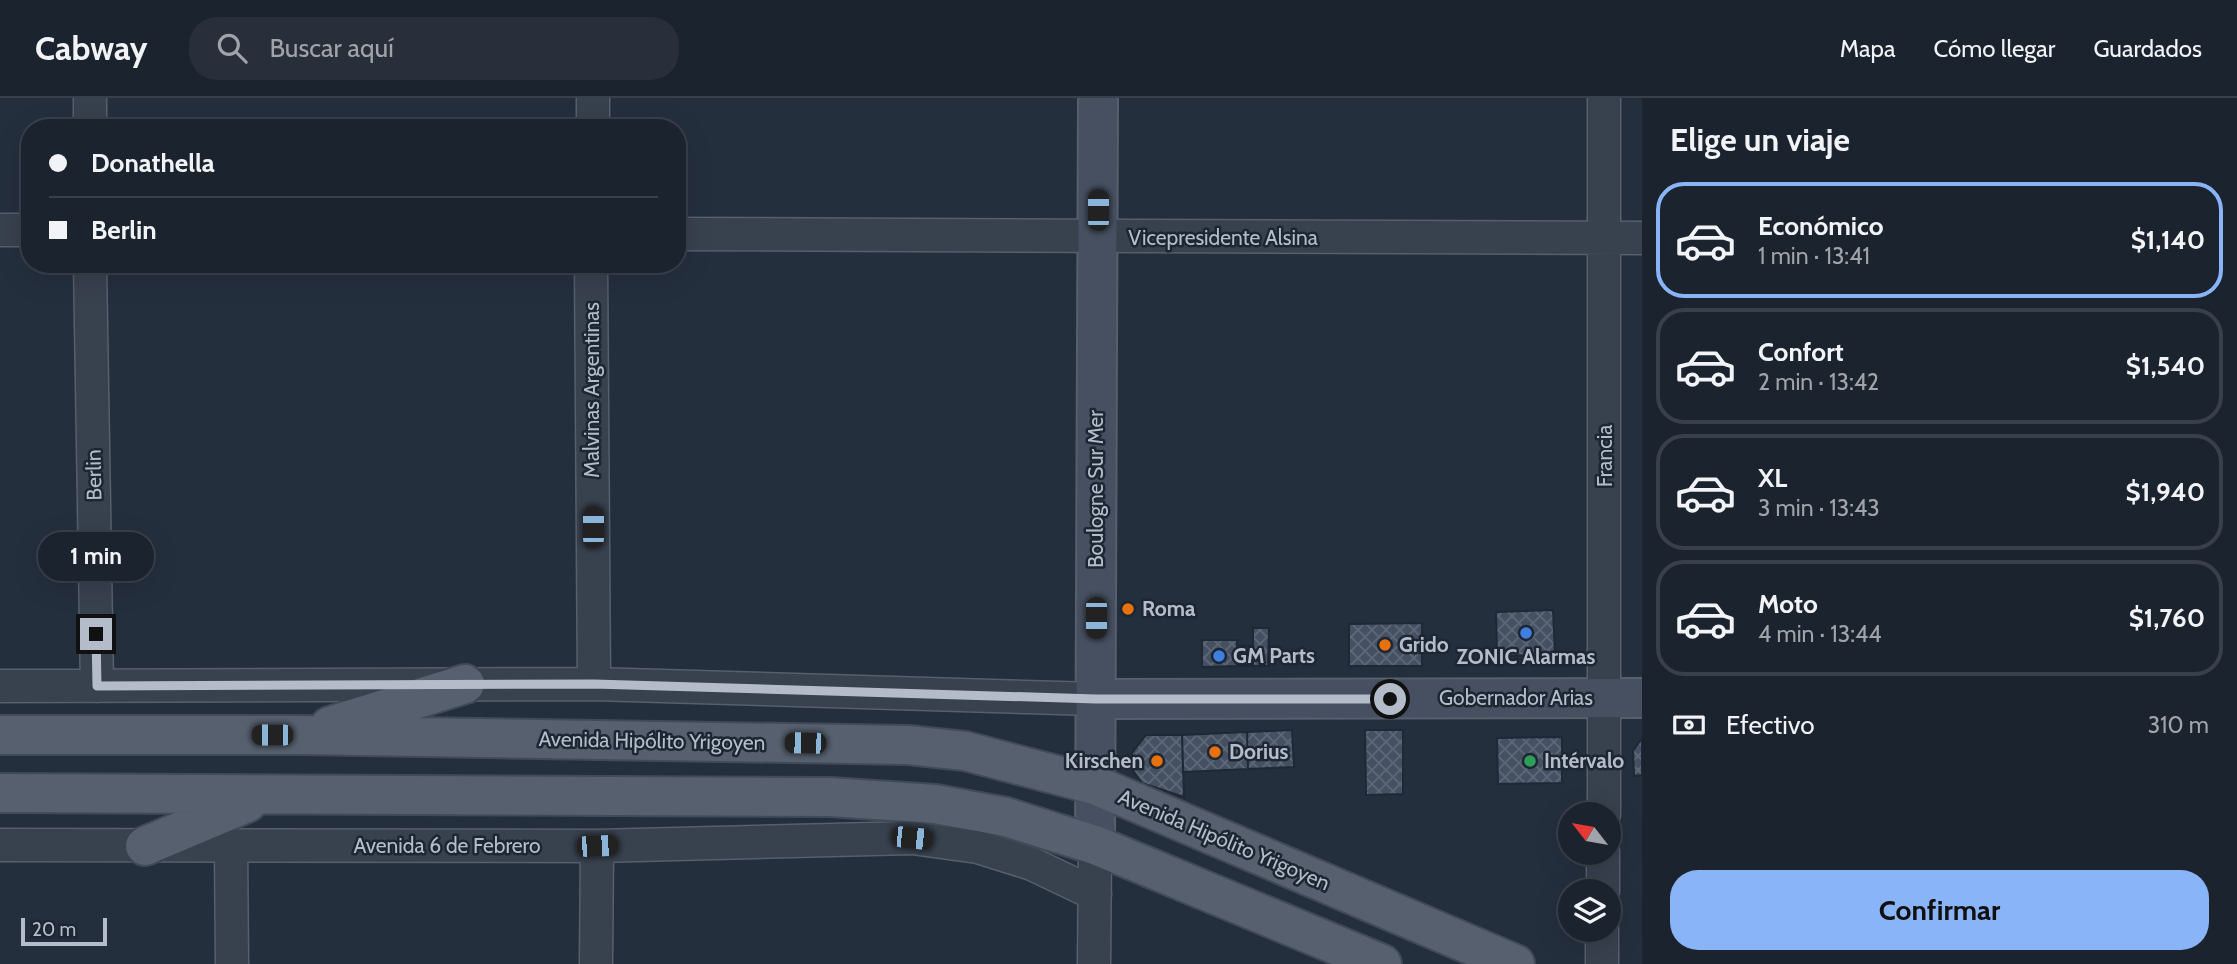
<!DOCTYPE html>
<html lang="es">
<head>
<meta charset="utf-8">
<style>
  body { margin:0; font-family:Cabin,sans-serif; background:#282f3a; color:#f1f3f6; height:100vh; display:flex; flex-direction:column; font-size:26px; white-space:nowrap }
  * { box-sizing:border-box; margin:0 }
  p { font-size:23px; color:#a0a4aa }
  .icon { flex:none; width:38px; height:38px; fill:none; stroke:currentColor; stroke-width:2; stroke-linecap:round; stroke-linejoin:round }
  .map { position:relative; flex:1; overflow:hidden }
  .sheet { display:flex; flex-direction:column; background:#1b232e; width:595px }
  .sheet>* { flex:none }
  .guide { position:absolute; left:21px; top:21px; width:665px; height:154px; border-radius:28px; box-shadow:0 7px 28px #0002,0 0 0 2px #39404a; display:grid; align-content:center; height:154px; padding:0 28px; background:#1b232e }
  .needle { width:46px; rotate:301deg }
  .controls { position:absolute; left:1558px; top:704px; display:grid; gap:14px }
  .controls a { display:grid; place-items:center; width:63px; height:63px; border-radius:50%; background:#1b232e; box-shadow:0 7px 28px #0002,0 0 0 2px #39404a; font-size:35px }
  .scale { position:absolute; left:21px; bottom:18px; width:86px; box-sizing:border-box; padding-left:7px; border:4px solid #b4bcc9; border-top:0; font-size:19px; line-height:24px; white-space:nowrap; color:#b4bcc9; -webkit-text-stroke:5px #1d2633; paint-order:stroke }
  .end { position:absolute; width:32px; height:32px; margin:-16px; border:9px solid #b4bcc9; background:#111; box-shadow:0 0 0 4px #111 }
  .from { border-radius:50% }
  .bubble { position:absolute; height:49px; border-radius:24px; background:#1b232e; box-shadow:0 7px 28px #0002,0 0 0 2px #39404a; font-size:23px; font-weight:700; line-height:49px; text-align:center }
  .car { position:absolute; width:21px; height:42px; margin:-21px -10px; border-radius:9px; box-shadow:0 0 5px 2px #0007; background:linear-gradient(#222 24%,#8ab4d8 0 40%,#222 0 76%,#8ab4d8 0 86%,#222 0) }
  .guide b { display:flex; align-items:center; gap:24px; height:66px; font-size:26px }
  .guide b+b { border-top:2px solid #39404a }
  .guide i { width:18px; height:18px; background:#f1f3f6 }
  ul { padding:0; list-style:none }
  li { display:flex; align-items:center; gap:21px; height:116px; margin:0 14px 10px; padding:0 14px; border:4px solid #39404a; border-radius:28px }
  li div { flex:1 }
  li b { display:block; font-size:26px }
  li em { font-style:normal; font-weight:700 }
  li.current { border-color:#8ab4f8 }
  li>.icon { width:63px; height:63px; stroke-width:1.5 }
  h2 { padding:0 28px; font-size:32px; line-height:84px }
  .pay { display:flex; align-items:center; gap:18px; height:77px; padding:0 28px; font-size:26px }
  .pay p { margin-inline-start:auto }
  .cta { display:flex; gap:14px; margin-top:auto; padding:14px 28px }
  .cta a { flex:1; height:80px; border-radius:28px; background:#8ab4f8; color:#111; font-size:28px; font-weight:700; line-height:80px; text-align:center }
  header { display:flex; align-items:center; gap:42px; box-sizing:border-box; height:98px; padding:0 35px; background:#1b232e; border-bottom:2px solid #39404a }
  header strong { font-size:33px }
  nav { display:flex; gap:38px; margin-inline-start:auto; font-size:24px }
  .search { width:490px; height:63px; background:#282f3a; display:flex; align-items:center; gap:18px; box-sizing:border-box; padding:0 24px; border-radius:28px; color:#a0a4aa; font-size:26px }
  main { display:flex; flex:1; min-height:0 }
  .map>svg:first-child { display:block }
  .building { fill:url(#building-cross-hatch); stroke:#1f2835; stroke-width:2 }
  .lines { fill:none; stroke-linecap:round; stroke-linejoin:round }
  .street-casing { stroke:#565f6c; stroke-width:35 }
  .secondary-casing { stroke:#565f6c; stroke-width:42 }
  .primary-casing { stroke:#414a57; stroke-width:42 }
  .street { stroke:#38414e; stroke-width:32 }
  .secondary { stroke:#465061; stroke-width:38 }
  .primary { stroke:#56606e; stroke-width:38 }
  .route { stroke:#b4bcc9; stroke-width:9 }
  .food-dot { fill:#e8710a; stroke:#1d2633; stroke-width:2.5 }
  .shop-dot { fill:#3f7fe0; stroke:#1d2633; stroke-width:2.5 }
  .leisure-dot { fill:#2e9e5b; stroke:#1d2633; stroke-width:2.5 }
  .labels { text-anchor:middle; stroke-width:5; stroke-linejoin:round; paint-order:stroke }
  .street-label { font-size:21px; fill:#b4bcc9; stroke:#1d2633 }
  .poi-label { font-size:21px; font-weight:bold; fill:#b4bcc9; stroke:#1d2633; text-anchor:start }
</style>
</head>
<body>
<header>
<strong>Cabway</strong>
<div class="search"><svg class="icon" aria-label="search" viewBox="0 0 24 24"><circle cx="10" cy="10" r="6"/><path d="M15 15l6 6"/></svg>Buscar aquí</div>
<nav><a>Mapa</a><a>Cómo llegar</a><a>Guardados</a></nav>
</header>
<main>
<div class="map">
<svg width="1642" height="866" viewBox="0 0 1642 866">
  <defs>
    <pattern id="building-cross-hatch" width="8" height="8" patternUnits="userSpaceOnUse" patternTransform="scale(1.75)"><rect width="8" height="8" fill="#455162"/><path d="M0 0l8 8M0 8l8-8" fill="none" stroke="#5d6877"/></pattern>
  </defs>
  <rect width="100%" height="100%" fill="#242f3e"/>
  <path class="building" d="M1553,512L1555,557L1497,558L1496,514Z
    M1422,525V568H1349V526Z
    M1253,530H1269L1268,568H1253Z
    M1202,542H1237V568L1202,569Z
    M1237,548H1253V568H1237Z
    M1292,632L1294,669L1248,671L1247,634Z
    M1365,632H1403V696L1366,697Z
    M1247,634L1248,671L1183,674L1182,637Z
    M1146,637H1182L1184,699L1142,685L1132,671V655Z
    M1562,639V685L1498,686L1497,640Z
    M1642,640V677L1634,678L1633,653Z"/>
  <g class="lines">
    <defs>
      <path id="street" d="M90,30V0
        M593,30V0
        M0,132H30
        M677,136L1642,140
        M90,166L97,588
        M591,166L594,586
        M0,588L594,586L1095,601
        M1604,716V0
        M0,747L597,748L912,740L978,749L1032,766L1095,796
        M231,748L232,866
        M1603,793V754
        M596,866L597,748
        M1094,866L1095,747
        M1602,866V831"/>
      <path id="secondary" d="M1095,601L1642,600
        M1095,747L1098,0"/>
      <path id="primary" d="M330,628L465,586
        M0,637H299L908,647L965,653L1095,687L1515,866
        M0,695L830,699L935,706L1006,719L1095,747L1382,866
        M145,748L247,705"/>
    </defs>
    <use href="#street" class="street-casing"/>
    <use href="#secondary" class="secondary-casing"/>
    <use href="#primary" class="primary-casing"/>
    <use href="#street" class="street"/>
    <use href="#secondary" class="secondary"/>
    <use href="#primary" class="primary"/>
  </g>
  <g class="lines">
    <path class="route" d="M96,536L97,588L594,586L1096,601H1390"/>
  </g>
  <g class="food-dot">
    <circle cx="1128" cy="511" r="7"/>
    <circle cx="1385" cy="547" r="7"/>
    <circle cx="1215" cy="654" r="7"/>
    <circle cx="1157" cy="663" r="7"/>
  </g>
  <g class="shop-dot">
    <circle cx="1526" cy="535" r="7"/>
    <circle cx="1219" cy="558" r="7"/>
  </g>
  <circle class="leisure-dot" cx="1530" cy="663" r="7"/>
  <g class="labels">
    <g class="street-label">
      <text x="1223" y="147">Vicepresidente Alsina</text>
      <text transform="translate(592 292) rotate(-90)" y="7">Malvinas Argentinas</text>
      <text transform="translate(1605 358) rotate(-90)" y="7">Francia</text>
      <text transform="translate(94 377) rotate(-91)" y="7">Berlin</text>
      <text transform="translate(1096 391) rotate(-90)" y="7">Boulogne Sur Mer</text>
      <text x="1516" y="607">Gobernador Arias</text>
      <text transform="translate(652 643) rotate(1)" y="7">Avenida Hipólito Yrigoyen</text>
      <text transform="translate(1224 742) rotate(23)" y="7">Avenida Hipólito Yrigoyen</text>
      <text x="447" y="755">Avenida 6 de Febrero</text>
    </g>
    <g class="poi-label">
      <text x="1142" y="518">Roma</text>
      <text x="1399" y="554">Grido</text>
      <text x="1233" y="565">GM Parts</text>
      <text x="1526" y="566" text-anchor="middle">ZONIC Alarmas</text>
      <text x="1229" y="661">Dorius</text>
      <text x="1143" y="670" text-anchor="end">Kirschen</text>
      <text x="1544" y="670">Intérvalo</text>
    </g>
  </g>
</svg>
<div class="controls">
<a><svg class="needle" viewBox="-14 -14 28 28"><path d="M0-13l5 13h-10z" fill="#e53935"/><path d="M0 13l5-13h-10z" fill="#a0a4aa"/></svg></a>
<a><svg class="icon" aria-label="layers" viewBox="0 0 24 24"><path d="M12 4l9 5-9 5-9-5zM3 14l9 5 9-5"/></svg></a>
</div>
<div class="scale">20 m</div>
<i class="end from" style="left:1390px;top:601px"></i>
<i class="end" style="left:96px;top:536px"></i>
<div class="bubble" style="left:38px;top:434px;width:116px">1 min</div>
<i class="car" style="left:1098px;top:112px;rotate:0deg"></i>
<i class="car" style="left:593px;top:429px;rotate:0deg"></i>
<i class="car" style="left:1096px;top:520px;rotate:180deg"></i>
<i class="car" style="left:272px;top:637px;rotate:270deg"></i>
<i class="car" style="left:805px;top:645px;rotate:271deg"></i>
<i class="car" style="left:912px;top:740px;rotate:96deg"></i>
<i class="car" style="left:597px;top:748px;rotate:88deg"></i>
<div class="guide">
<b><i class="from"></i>Donathella</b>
<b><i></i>Berlin</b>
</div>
</div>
<section class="sheet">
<h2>Elige un viaje</h2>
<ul>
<li class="current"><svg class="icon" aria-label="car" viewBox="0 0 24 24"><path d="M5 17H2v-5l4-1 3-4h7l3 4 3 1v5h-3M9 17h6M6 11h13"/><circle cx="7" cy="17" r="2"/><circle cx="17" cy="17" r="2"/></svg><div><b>Económico</b><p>1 min · 13:41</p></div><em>$1,140</em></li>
<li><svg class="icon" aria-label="car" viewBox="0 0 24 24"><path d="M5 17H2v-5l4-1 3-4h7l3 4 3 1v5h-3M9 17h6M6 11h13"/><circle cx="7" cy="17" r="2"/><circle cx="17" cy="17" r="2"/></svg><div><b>Confort</b><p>2 min · 13:42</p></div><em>$1,540</em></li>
<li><svg class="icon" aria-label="car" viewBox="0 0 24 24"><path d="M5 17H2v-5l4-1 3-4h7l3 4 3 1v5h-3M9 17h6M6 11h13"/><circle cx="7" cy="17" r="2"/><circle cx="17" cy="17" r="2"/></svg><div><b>XL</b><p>3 min · 13:43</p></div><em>$1,940</em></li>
<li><svg class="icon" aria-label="car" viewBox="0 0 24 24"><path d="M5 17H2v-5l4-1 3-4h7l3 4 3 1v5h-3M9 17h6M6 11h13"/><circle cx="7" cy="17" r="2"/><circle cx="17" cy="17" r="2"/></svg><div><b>Moto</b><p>4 min · 13:44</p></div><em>$1,760</em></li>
</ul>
<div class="pay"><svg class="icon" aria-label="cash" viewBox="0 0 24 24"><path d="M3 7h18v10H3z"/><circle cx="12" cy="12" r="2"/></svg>Efectivo<p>310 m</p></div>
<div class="cta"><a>Confirmar</a></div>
</section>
</main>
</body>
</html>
